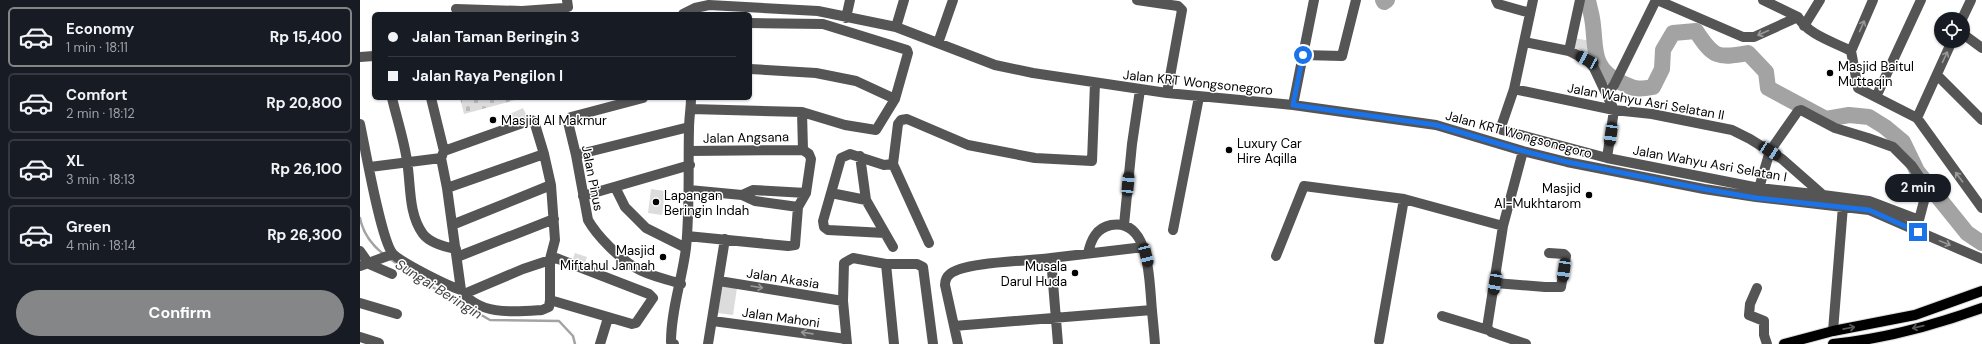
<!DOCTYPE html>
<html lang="en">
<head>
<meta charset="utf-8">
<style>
  body { margin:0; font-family:"DM Sans",sans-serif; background:#20242c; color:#f1f3f6; height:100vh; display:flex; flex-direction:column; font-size:15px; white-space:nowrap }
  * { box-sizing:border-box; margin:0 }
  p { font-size:13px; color:#9ea1a6 }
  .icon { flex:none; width:22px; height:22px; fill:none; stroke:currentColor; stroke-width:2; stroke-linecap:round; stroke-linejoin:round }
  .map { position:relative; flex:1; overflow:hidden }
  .drawer { display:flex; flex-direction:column; background:#171b24; width:360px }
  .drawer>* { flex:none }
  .guide { position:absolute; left:12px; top:12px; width:380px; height:88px; border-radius:6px; box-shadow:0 1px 3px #0004; display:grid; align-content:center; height:88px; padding:0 16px; background:#171b24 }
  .buttons { position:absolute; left:1574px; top:12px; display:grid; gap:8px }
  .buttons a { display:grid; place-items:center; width:36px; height:36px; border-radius:50%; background:#171b24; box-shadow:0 1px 3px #0004; font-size:20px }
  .end { position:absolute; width:18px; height:18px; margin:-9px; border:5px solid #1a73e8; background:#fff; box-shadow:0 0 0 2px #fff }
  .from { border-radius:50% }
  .bubble { position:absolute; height:28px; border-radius:14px; background:#171b24; box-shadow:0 1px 3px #0004; font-size:13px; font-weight:700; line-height:28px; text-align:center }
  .car { position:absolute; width:12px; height:24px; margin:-12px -6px; border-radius:5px; box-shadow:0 0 3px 1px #0007; background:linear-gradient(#222 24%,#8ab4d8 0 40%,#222 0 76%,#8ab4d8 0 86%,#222 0) }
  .guide b { display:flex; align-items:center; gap:14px; height:38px; font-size:15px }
  .guide b+b { border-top:1px solid #363941 }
  .guide i { width:10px; height:10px; background:#f1f3f6 }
  ul { padding:7px 0 0; list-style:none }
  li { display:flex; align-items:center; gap:12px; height:60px; margin:0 8px 6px; padding:0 8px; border:2px solid #363941; border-radius:6px }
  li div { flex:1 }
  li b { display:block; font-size:15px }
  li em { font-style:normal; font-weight:700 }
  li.active { border-color:#858687 }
  li>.icon { width:36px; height:36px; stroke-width:1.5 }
  .button { display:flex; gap:8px; margin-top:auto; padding:8px 16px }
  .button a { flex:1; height:46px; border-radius:24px; background:#858687; color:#fff; font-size:16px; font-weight:700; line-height:46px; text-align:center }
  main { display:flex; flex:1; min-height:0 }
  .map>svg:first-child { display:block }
  .cemetery { fill:url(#cemetery-stones) }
  .pitch { fill:#dcdcdc }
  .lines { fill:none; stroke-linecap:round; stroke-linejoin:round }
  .stream { stroke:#a3a3a3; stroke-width:2.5 }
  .river { stroke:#a3a3a3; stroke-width:16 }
  .major-casing { stroke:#dbdbdb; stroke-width:12 }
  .minor { stroke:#555; stroke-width:10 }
  .major { stroke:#000; stroke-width:10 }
  .oneway { stroke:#999 }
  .oneway2 { stroke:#595959 }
  .route { stroke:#1a73e8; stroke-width:5 }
  .poi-dot { fill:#000; stroke:#fff; stroke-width:1.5 }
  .labels { text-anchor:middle; stroke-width:3; stroke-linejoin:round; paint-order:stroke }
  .poi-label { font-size:13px; fill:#000; stroke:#fff; text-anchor:start }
  .street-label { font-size:13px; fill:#000; stroke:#fff }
  .water-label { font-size:14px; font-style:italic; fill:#444; stroke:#fff }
</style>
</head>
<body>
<main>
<section class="drawer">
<ul>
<li class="active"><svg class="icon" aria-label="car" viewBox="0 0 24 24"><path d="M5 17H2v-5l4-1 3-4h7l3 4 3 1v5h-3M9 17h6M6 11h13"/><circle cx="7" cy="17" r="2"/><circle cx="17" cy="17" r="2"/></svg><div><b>Economy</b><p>1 min · 18:11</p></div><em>Rp 15,400</em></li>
<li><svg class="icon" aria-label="car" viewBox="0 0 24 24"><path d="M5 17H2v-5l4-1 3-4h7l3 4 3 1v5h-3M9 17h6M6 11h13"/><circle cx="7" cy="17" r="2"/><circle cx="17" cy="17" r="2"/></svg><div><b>Comfort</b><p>2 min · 18:12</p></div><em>Rp 20,800</em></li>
<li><svg class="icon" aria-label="car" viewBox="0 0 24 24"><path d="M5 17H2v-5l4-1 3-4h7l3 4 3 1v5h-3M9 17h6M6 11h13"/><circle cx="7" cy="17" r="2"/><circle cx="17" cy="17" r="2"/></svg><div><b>XL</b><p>3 min · 18:13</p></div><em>Rp 26,100</em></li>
<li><svg class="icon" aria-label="car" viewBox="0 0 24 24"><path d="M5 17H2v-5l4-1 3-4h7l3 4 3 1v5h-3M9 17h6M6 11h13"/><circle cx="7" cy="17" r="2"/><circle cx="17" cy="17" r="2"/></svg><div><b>Green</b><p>4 min · 18:14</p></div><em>Rp 26,300</em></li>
</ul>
<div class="button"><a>Confirm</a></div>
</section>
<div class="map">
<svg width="1622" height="344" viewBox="0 0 1622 344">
  <defs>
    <pattern id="cemetery-stones" width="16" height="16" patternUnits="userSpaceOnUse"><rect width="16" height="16" fill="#dcdcdc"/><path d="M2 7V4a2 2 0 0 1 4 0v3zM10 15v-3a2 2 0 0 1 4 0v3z" fill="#bbb"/></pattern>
  </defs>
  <rect width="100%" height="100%" fill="#fff"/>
  <path class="cemetery" d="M100,98H163L104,114Z"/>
  <path class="pitch" d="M1215,38L1230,41L1228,53L1213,50Z
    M163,108L168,118L149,126L145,116Z
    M291,189L305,191L302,215L288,213Z
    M215,253L227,257L224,265L212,261Z
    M362,286L377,288L373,315L358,313Z"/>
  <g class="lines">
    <path class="stream" d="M0,218C3,233 10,243 22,253
      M30,259L74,288L130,320L199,321L213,336L215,344"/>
    <path class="river" d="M1023,0L1024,2L1027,0
      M1228,0C1229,6 1231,12 1232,18C1237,46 1229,67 1260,82C1274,89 1277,90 1293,87L1302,69L1303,50L1313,33L1336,31C1353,57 1357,59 1388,53L1406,72L1408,88L1466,119L1489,115L1509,117L1525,127L1543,142L1557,171L1607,233L1622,243"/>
    <defs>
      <path id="major" d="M1424,344L1473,331L1555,315L1622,291
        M1473,344C1523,339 1575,325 1622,308"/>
    </defs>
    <use href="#major" class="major-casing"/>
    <path class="minor" d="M777,0L818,6L822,10L807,93
      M1136,0L1138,4L1170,13
      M1173,0L1154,89L1141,127L1142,130L1247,158L1399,188L1463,195
      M1297,0L1383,37H1394L1438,17
      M1403,0L1438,17
      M96,9L162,11L204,8L208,7L207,0
      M323,14L335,8L349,5L458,11L536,27L635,65L673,73L807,93L933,105L1076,125L1163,151L1207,162L1344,189L1396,197L1509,210L1622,259
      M1438,17C1448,35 1474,42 1491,51L1498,88L1557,118L1622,208
      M486,18L490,0
      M1602,19L1611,0
      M1444,26L1460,0
      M536,27L544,0
      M1603,34L1622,48
      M1164,42L1209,51L1227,60L1234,68L1254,110L1247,158
      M578,43L593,0
      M1209,51L1220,0
      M1491,51L1513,0
      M943,55L982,56L996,0
      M0,57L14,56
      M390,69L456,73L496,81L535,99
      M1577,75L1622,120
      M1154,89L1254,110L1292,114L1372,130L1390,139L1422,159L1463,195L1509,201L1559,220L1558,232
      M1247,94L1254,85L1296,0
      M1516,97L1561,0
      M32,98C37,119 44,140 47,161C51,184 48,214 63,234C70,243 85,247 96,249
      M71,98L84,151L81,158L87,188L101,290C119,316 154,312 182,310L189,307L190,300L272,324L276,323L293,298L289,294L196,258L163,269L104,294
      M283,98L211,117L208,122L216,155L228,220C237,236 260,259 276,268C289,276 307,279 321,284
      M933,105L954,0
      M331,109L442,112L485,125L516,130L535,99L548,53L547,50L463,24L390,23
      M442,112L443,150
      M1557,118L1592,41
      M0,124C5,147 21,241 33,254C42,263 88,286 101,290
      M84,151L171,120L174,121L184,154L191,185L195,240L190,259V300
      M329,151L443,150
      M1163,151L1143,226L1127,328L1131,332L1166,344
      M216,155L329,127
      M500,156L506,200L533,247
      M533,164L569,243
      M10,167L81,158
      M255,187L265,207L286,228L326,248
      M87,188L184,154
      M1399,188L1410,151L1438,111L1441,110L1475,128L1508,138L1533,147L1552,166L1563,182L1564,201L1559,220
      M329,190L382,195L395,201L438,207
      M471,193L506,200
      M382,195L393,190L446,193
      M223,196L330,165
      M92,225L191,185
      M764,225L772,144L780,90
      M813,230L839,97
      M525,233L468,230L464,227L463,221L481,158L490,154L524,165L533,164L538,124L541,120L547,119L608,145L675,158L732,161L735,83
      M327,236L428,246L435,245L438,207L446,193L451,159L449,154L443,150
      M0,251L9,264L32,274
      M728,253C731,240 736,228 751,225C788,218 789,275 791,298C792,314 794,329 795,344
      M916,256L944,186L1044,199L1143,226
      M97,257L194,219
      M526,264L534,344
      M0,266L33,254
      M359,281L483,301
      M1135,283L1185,287H1201L1206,256L1204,254L1189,253
      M1397,288L1390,304L1389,315L1404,321V335L1407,344
      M0,303L37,314
      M1082,316L1128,330
      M353,321L486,339
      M594,326L792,310
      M1473,331L1483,206
      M0,337L19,343
      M1019,341L1044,199
      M240,344L248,318
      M314,344L311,342C311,310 322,280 326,248C330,208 328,168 329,129C329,118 331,108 331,98
      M348,344L365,239
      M487,344L483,301L484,263L493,258L526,264H557L563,267L573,344
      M598,344L585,285C585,281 586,277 590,274C604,262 669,261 691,258
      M698,344L691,258L784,247"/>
    <use href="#major" class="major"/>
  </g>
  <defs><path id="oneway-shaft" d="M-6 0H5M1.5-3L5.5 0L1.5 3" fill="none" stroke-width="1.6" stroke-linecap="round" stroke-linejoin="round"/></defs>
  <g class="oneway">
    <use href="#oneway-shaft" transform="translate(1502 26) rotate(-66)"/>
    <use href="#oneway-shaft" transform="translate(1403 33) rotate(156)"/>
    <use href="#oneway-shaft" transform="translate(1585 57) rotate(-65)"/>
    <use href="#oneway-shaft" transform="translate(1599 177) rotate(-127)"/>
    <use href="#oneway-shaft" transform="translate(1585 243) rotate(22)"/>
    <use href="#oneway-shaft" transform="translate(397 287) rotate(9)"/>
    <use href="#oneway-shaft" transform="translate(447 333) rotate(-172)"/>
  </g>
  <g class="oneway2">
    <use href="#oneway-shaft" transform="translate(1558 327) rotate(167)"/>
    <use href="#oneway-shaft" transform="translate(1489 328) rotate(-11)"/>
  </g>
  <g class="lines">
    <path class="route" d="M943,55L933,105L1076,125L1163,151L1207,162L1344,189L1396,198L1509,210L1558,232"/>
  </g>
  <g class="poi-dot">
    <circle cx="1470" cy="73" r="4"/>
    <circle cx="133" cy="120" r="4"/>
    <circle cx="869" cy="150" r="4"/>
    <circle cx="1229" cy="195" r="4"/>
    <circle cx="296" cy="202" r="4"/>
    <circle cx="303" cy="257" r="4"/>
    <circle cx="715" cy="273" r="4"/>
  </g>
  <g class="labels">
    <g class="poi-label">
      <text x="1478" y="71">Masjid Baitul<tspan x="1478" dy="15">Muttaqin</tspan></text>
      <text x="141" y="125">Masjid Al Makmur</text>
      <text x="877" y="148">Luxury Car<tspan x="877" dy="15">Hire Aqilla</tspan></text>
      <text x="1221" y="193" text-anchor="end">Masjid<tspan x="1221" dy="15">Al-Mukhtarom</tspan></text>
      <text x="304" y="200">Lapangan<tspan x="304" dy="15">Beringin Indah</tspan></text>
      <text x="295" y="255" text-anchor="end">Masjid<tspan x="295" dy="15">Miftahul Jannah</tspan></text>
      <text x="707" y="271" text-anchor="end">Musala<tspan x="707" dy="15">Darul Huda</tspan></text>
    </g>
    <g class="street-label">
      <text transform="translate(838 82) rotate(6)" y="5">Jalan KRT Wongsonegoro</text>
      <text transform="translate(1286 101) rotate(10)" y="5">Jalan Wahyu Asri Selatan II</text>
      <text transform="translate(1159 134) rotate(15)" y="5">Jalan KRT Wongsonegoro</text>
      <text transform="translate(386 137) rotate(-1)" y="5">Jalan Angsana</text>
      <text transform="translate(1350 163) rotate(10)" y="5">Jalan Wahyu Asri Selatan I</text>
      <text transform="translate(233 178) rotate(79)" y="5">Jalan Pinus</text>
      <text transform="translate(423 278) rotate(9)" y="5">Jalan Akasia</text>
      <text transform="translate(421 317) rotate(8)" y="5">Jalan Mahoni</text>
    </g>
    <g class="water-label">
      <text transform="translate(79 289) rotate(32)" y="5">Sungai Beringin</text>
    </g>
  </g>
</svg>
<div class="buttons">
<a><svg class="icon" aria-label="locate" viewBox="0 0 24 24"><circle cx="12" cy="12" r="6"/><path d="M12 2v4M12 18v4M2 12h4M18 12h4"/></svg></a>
</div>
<i class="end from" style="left:943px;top:55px"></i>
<i class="end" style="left:1558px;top:232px"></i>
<div class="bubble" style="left:1525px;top:174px;width:66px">2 min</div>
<i class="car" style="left:1227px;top:60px;rotate:298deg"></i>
<i class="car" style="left:1251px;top:134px;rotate:188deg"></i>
<i class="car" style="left:1410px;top:151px;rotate:123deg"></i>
<i class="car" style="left:768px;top:184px;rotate:5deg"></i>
<i class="car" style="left:786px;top:255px;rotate:166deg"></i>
<i class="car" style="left:1204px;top:270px;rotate:188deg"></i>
<i class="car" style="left:1135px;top:283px;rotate:190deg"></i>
<div class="guide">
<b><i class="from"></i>Jalan Taman Beringin 3</b>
<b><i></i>Jalan Raya Pengilon I</b>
</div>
</div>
</main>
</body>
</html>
